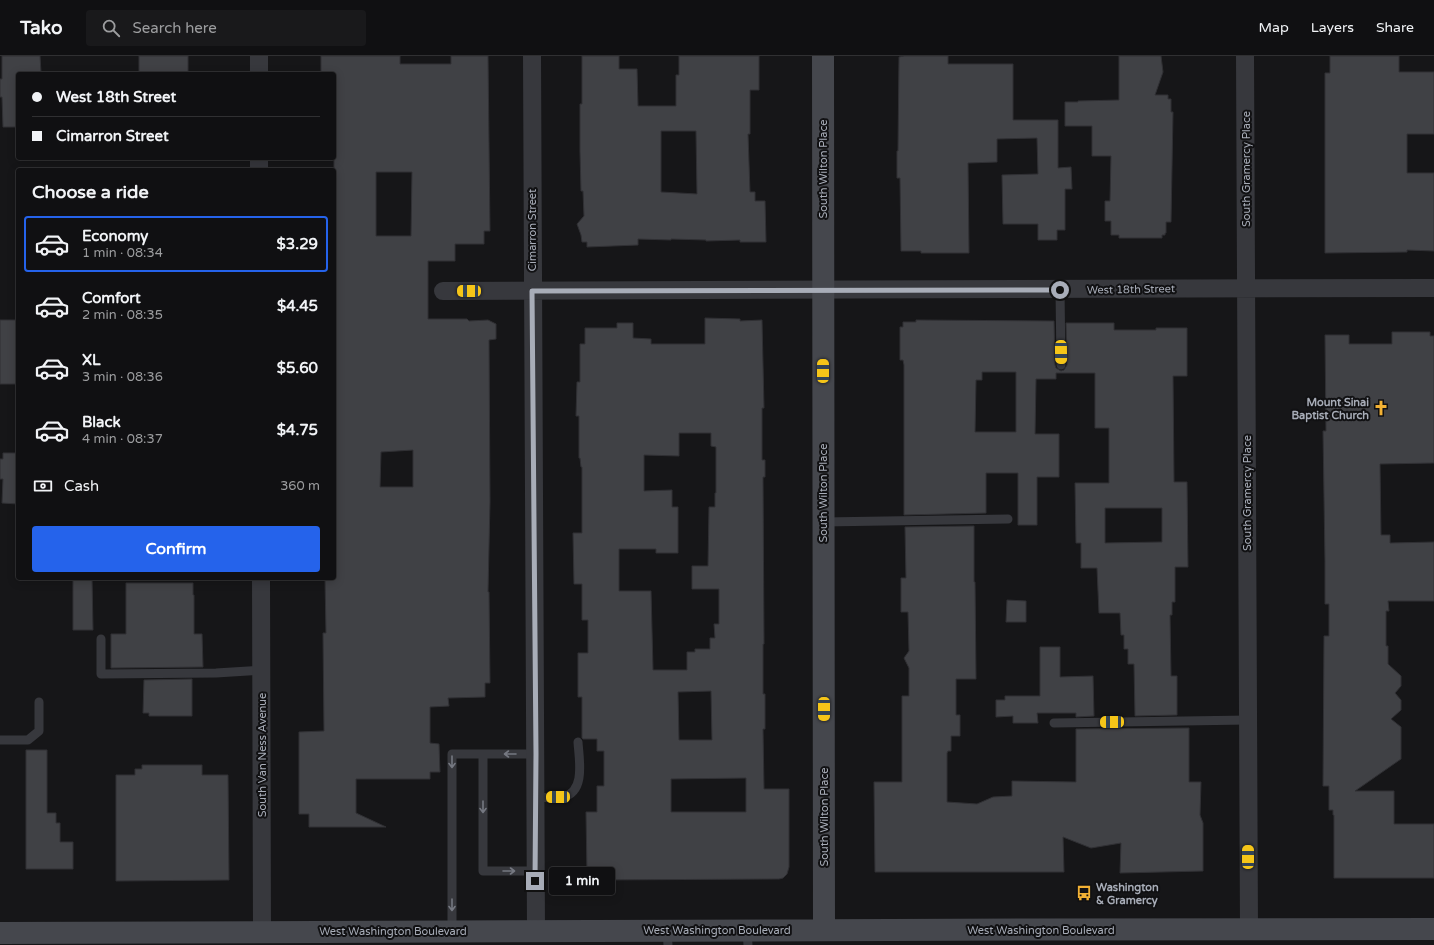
<!DOCTYPE html>
<html lang="en">
<head>
<meta charset="utf-8">
<style>
  body { margin:0; font-family:"Varela Round",sans-serif; background:#19191b; color:#f1f3f6; height:100vh; display:flex; flex-direction:column; font-size:15px; white-space:nowrap }
  * { box-sizing:border-box; margin:0 }
  p { font-size:13px; color:#9c9d9f }
  .icon { flex:none; width:22px; height:22px; fill:none; stroke:currentColor; stroke-width:2; stroke-linecap:round; stroke-linejoin:round }
  .map { position:relative; flex:1; overflow:hidden }
  .side { position:absolute; left:16px; top:112px; width:320px; height:412px; display:flex; flex-direction:column; background:#101012; border-radius:4px; box-shadow:0 2px 10px #0003,0 0 0 1px #303032 }
  .side>* { flex:none }
  .top-card { position:absolute; left:16px; top:16px; width:320px; height:88px; border-radius:4px; box-shadow:0 2px 10px #0003,0 0 0 1px #303032; display:grid; align-content:center; height:88px; padding:0 16px; background:#101012 }
  .end { position:absolute; width:18px; height:18px; margin:-9px; border:5px solid #a8adb8; background:#111; box-shadow:0 0 0 2px #111 }
  .from { border-radius:50% }
  .bubble { position:absolute; height:28px; border-radius:4px; background:#101012; box-shadow:0 2px 10px #0003,0 0 0 1px #303032; font-size:13px; font-weight:700; line-height:28px; text-align:center }
  .car { position:absolute; width:12px; height:24px; margin:-12px -6px; border-radius:5px; box-shadow:0 0 3px 1px #0007; background:linear-gradient(#f5c518 24%,#345 0 40%,#f5c518 0 76%,#345 0 86%,#f5c518 0) }
  .top-card b { display:flex; align-items:center; gap:14px; height:38px; font-size:15px }
  .top-card b+b { border-top:1px solid #303032 }
  .top-card i { width:10px; height:10px; background:#f1f3f6 }
  ul { padding:0; list-style:none }
  li { display:flex; align-items:center; gap:12px; height:56px; margin:0 8px 6px; padding:0 8px; border:2px solid transparent; border-radius:4px }
  li div { flex:1 }
  li b { display:block; font-size:15px }
  li em { font-style:normal; font-weight:700 }
  li.on { border-color:#2563eb }
  li>.icon { width:36px; height:36px; stroke-width:1.5 }
  h2 { padding:0 16px; font-size:18px; line-height:48px }
  .pay { display:flex; align-items:center; gap:10px; height:44px; padding:0 16px; font-size:15px }
  .pay p { margin-inline-start:auto }
  .button { display:flex; gap:8px; margin-top:auto; padding:8px 16px }
  .button a { flex:1; height:46px; border-radius:4px; background:#2563eb; color:#fff; font-size:16px; font-weight:700; line-height:46px; text-align:center }
  header { display:flex; align-items:center; gap:24px; box-sizing:border-box; height:56px; padding:0 20px; background:#101012; border-bottom:1px solid #303032 }
  header strong { font-size:19px }
  nav { display:flex; gap:22px; margin-inline-start:auto; font-size:14px }
  .search { width:280px; height:36px; background:#19191b; display:flex; align-items:center; gap:10px; box-sizing:border-box; padding:0 14px; border-radius:4px; color:#9c9d9f; font-size:15px }
  .map>svg:first-child { display:block }
  .building { fill:#404145; stroke:#303034; fill-rule:evenodd }
  .lines { fill:none; stroke-linecap:round; stroke-linejoin:round }
  .lane { stroke:#37383d; stroke-width:9 }
  .street { stroke:#37383d; stroke-width:18 }
  .secondary { stroke:#45474d; stroke-width:22 }
  .oneway { stroke:#757881 }
  .route { stroke:#a8adb8; stroke-width:5 }
  .labels { text-anchor:middle; stroke-width:4; stroke-linejoin:round; paint-order:stroke }
  .street-label { font-size:11px; fill:#a8adb8; stroke:#111113 }
  .poi-label { font-size:11px; font-weight:bold; fill:#a8adb8; stroke:#111113; text-anchor:end }
</style>
</head>
<body>
<header>
<strong>Tako</strong>
<div class="search"><svg class="icon" aria-label="search" viewBox="0 0 24 24"><circle cx="10" cy="10" r="6"/><path d="M15 15l6 6"/></svg>Search here</div>
<nav><a>Map</a><a>Layers</a><a>Share</a></nav>
</header>
<div class="map">
<svg width="1434" height="889" viewBox="0 0 1434 889">
  <rect width="100%" height="100%" fill="#161618"/>
  <path class="building" d="M2,0H40L41,16L18,17V71H3L2,41H0V23H2Z
    M139,0H188V18H139Z
    M321,0H400V8H451V0H488L490,175H484V188H455V205H428V263H467L469,265L488,264L496,268V283L489,284L490,446L488,536H489L490,627H485V641L448,642L449,650L430,651V687L439,688L440,716H430V723H356V757L386,771H309V758H299V676L324,675L323,577H326L325,522H334V18H321ZM376,116H412L411,180H376ZM413,394V431H380L381,396Z
    M582,0H619V13H637L638,50H676V19H679V0H759V34H750V78H748L750,136H755V145H765L766,186H740V184L706,185V184L671,183V184L638,183V189L587,191V186H582L581,179L577,168L584,160L583,135H581L580,96V48H582ZM661,75H696L697,138L661,136Z
    M904,0H948V8H1013V64H1058V112L1071,111L1072,133H1065V174H1057V184H1038V168H1003L1002,119L1038,118L1037,82L997,83V106L968,107L969,197H921V195H901L900,122H897V95H898L899,1Z
    M1119,0H1161L1163,16L1155,39H1168V43H1171V56H1173L1171,166H1166V177H1165V179H1162V182H1119V179H1111V165H1105V145H1110L1111,100H1092V70H1065V46H1078V45L1119,44Z
    M1330,0H1399V16H1434V78H1407V117H1434V195L1407,194V196L1325,197V17H1330Z
    M705,262L740,263V265L762,264L764,352H762V404H765V421H763L764,588H763V638H765V673H763L764,733H789V811L787,818L783,822L779,823L593,824L587,817L586,756H597V730H604V695H597V683H583L582,682V641H578V597H588V564H582V528H574L573,477H582V411H581L580,402H579V360H576L577,326H580V288H585V272H617V267H633V282L651,283V288H705ZM679,377H711V390L716,391V437H715V451H709L708,510H692V533H719V568H714L715,582H710V593H695V596H687V614H653L651,535H619V493H656V497H678V451H672V434L644,435V399L679,400ZM711,635L712,684H679L678,636ZM746,722V756H671V723Z
    M0,264H18V328H0Z
    M916,264L1054,265L1055,309L1056,312L1061,315L1064,314L1067,309L1066,267H1114V274H1156V272H1187V320H1173L1174,426H1187L1188,511H1175V546H1172V559H1170L1171,620H1177V659L1135,660L1134,608H1128V593H1124V579H1121L1120,557H1099L1097,512H1081V487H1076L1075,427H1109V372H1095V317H1056V323H1036L1035,378H1059V421H1037V469H1018V417H986V457L904,459V309L903,304H900V271H903V266H916ZM982,316H1016V376H975L976,324H982ZM1105,452H1162V486L1105,487Z
    M1392,276H1430V280H1434V407L1380,408L1381,479H1390V487L1434,486V545H1388L1389,555H1386V590H1388V608L1401,620V630L1395,637L1401,644V654L1391,663L1401,671V703L1355,735H1394V768H1434V822H1334V759H1333V754H1329V730H1323L1324,580H1329V548H1325V506L1323,375H1326L1325,279H1349V288H1392Z
    M3,397H18V448L2,447L3,423H0V403H3Z
    M974,470V526H975L976,623H956V659H960V680H951V695H948L947,697V746L977,748L993,741L1012,740V725L1076,726V673L1189,672V726H1201L1200,759L1203,767V815L1120,817L1121,787L1091,792L1063,781L1064,816H875L874,726H902V640H909V612L904,602L909,595L908,556H901V522H906L905,471Z
    M73,522H92L93,574H73Z
    M126,527H193V539H194V578H202L203,611L111,612V578H126Z
    M1007,544L1026,545V566H1006Z
    M1040,591H1060V621L1093,620L1094,660L1076,661V657H1037L1038,667H1013V660L996,661V644H1005V640H1040Z
    M192,623V660H149V657H143L144,624Z
    M26,694H47V757H56V767H60V786H73V813H26Z
    M142,709H202V719H228L229,824L116,825V719H135V713H142Z"/>
  <g class="lines">
    <path class="lane" d="M1060,234L1061,309
      M823,466L1008,463
      M101,583V618L216,617L262,614
      M1054,667L1248,664
      M0,684H28L39,675V646
      M483,698V815H535
      M535,741C544,741 555,743 563,741C586,736 579,703 578,686
      M747,874L748,889
      M452,875V698H536
      M667,875L668,889"/>
    <path class="street" d="M259,0V18
      M532,0L536,875
      M1245,0L1249,874
      M259,102V114
      M443,235C773,235 1104,231 1434,232
      M261,522L262,876"/>
    <path class="secondary" d="M823,0L824,873
      M0,877C478,873 956,874 1434,873"/>
  </g>
  <defs><path id="oneway-shaft" d="M-6 0H5M1.5-3L5.5 0L1.5 3" fill="none" stroke-width="1.6" stroke-linecap="round" stroke-linejoin="round"/></defs>
  <g class="oneway">
    <use href="#oneway-shaft" transform="translate(510 698) rotate(180)"/>
    <use href="#oneway-shaft" transform="translate(452 706) rotate(90)"/>
    <use href="#oneway-shaft" transform="translate(483 751) rotate(90)"/>
    <use href="#oneway-shaft" transform="translate(509 815)"/>
    <use href="#oneway-shaft" transform="translate(452 849) rotate(90)"/>
  </g>
  <g class="lines">
    <path class="route" d="M535,825L536,698L532,235L1060,234"/>
  </g>
  <defs>
    <symbol id="church-bare" viewBox="-9 -9 18 18"><path d="M-1.2-6h2.4v3.5h3.3v2.4h-3.3V6h-2.4V-.1h-3.3v-2.4h3.3Z" fill="#f2b134" stroke="#111113" stroke-width="2.5" paint-order="stroke"/></symbol>
    <symbol id="bus-bare" viewBox="-9 -9 18 18"><path d="M-5-6H5V4H4V6H2V4H-2V6H-4V4H-5ZM-3.5-4V0h7V-4ZM-3.5 1.2v1.5H-2V1.2ZM2 1.2v1.5H3.5V1.2Z" fill="#f2b134" stroke="#111113" stroke-width="2.5" paint-order="stroke"/></symbol>
  </defs>
  <g fill-rule="evenodd">
    <use href="#church-bare" x="1370" y="341" width="22" height="22"/>
    <use href="#bus-bare" x="1073" y="826" width="22" height="22"/>
  </g>
  <g class="labels">
    <g class="street-label">
      <text transform="translate(823 113) rotate(-90)" y="4">South Wilton Place</text>
      <text transform="translate(1246 113) rotate(-90)" y="4">South Gramercy Place</text>
      <text transform="translate(532 174) rotate(-90)" y="4">Cimarron Street</text>
      <text transform="translate(1131 233) rotate(-1)" y="4">West 18th Street</text>
      <text transform="translate(823 437) rotate(-90)" y="4">South Wilton Place</text>
      <text transform="translate(1247 437) rotate(-90)" y="4">South Gramercy Place</text>
      <text transform="translate(262 699) rotate(-90)" y="4">South Van Ness Avenue</text>
      <text transform="translate(824 761) rotate(-90)" y="4">South Wilton Place</text>
      <text x="717" y="878">West Washington Boulevard</text>
      <text x="1041" y="878">West Washington Boulevard</text>
      <text x="393" y="879">West Washington Boulevard</text>
    </g>
    <g class="poi-label">
      <text x="1369" y="350">Mount Sinai<tspan x="1369" dy="13">Baptist Church</tspan></text>
      <text x="1096" y="835" text-anchor="start">Washington<tspan x="1096" dy="13">&amp; Gramercy</tspan></text>
    </g>
  </g>
</svg>
<i class="end from" style="left:1060px;top:234px"></i>
<i class="end" style="left:535px;top:825px"></i>
<div class="bubble" style="left:549px;top:811px;width:66px">1 min</div>
<i class="car" style="left:469px;top:235px;rotate:270deg"></i>
<i class="car" style="left:1061px;top:296px;rotate:179deg"></i>
<i class="car" style="left:823px;top:315px;rotate:0deg"></i>
<i class="car" style="left:824px;top:653px;rotate:180deg"></i>
<i class="car" style="left:1112px;top:666px;rotate:269deg"></i>
<i class="car" style="left:558px;top:741px;rotate:269deg"></i>
<i class="car" style="left:1248px;top:801px;rotate:0deg"></i>
<div class="top-card">
<b><i class="from"></i>West 18th Street</b>
<b><i></i>Cimarron Street</b>
</div>
<section class="side">
<h2>Choose a ride</h2>
<ul>
<li class="on"><svg class="icon" aria-label="car" viewBox="0 0 24 24"><path d="M5 17H2v-5l4-1 3-4h7l3 4 3 1v5h-3M9 17h6M6 11h13"/><circle cx="7" cy="17" r="2"/><circle cx="17" cy="17" r="2"/></svg><div><b>Economy</b><p>1 min · 08:34</p></div><em>$3.29</em></li>
<li><svg class="icon" aria-label="car" viewBox="0 0 24 24"><path d="M5 17H2v-5l4-1 3-4h7l3 4 3 1v5h-3M9 17h6M6 11h13"/><circle cx="7" cy="17" r="2"/><circle cx="17" cy="17" r="2"/></svg><div><b>Comfort</b><p>2 min · 08:35</p></div><em>$4.45</em></li>
<li><svg class="icon" aria-label="car" viewBox="0 0 24 24"><path d="M5 17H2v-5l4-1 3-4h7l3 4 3 1v5h-3M9 17h6M6 11h13"/><circle cx="7" cy="17" r="2"/><circle cx="17" cy="17" r="2"/></svg><div><b>XL</b><p>3 min · 08:36</p></div><em>$5.60</em></li>
<li><svg class="icon" aria-label="car" viewBox="0 0 24 24"><path d="M5 17H2v-5l4-1 3-4h7l3 4 3 1v5h-3M9 17h6M6 11h13"/><circle cx="7" cy="17" r="2"/><circle cx="17" cy="17" r="2"/></svg><div><b>Black</b><p>4 min · 08:37</p></div><em>$4.75</em></li>
</ul>
<div class="pay"><svg class="icon" aria-label="cash" viewBox="0 0 24 24"><path d="M3 7h18v10H3z"/><circle cx="12" cy="12" r="2"/></svg>Cash<p>360 m</p></div>
<div class="button"><a>Confirm</a></div>
</section>
</div>
</body>
</html>
